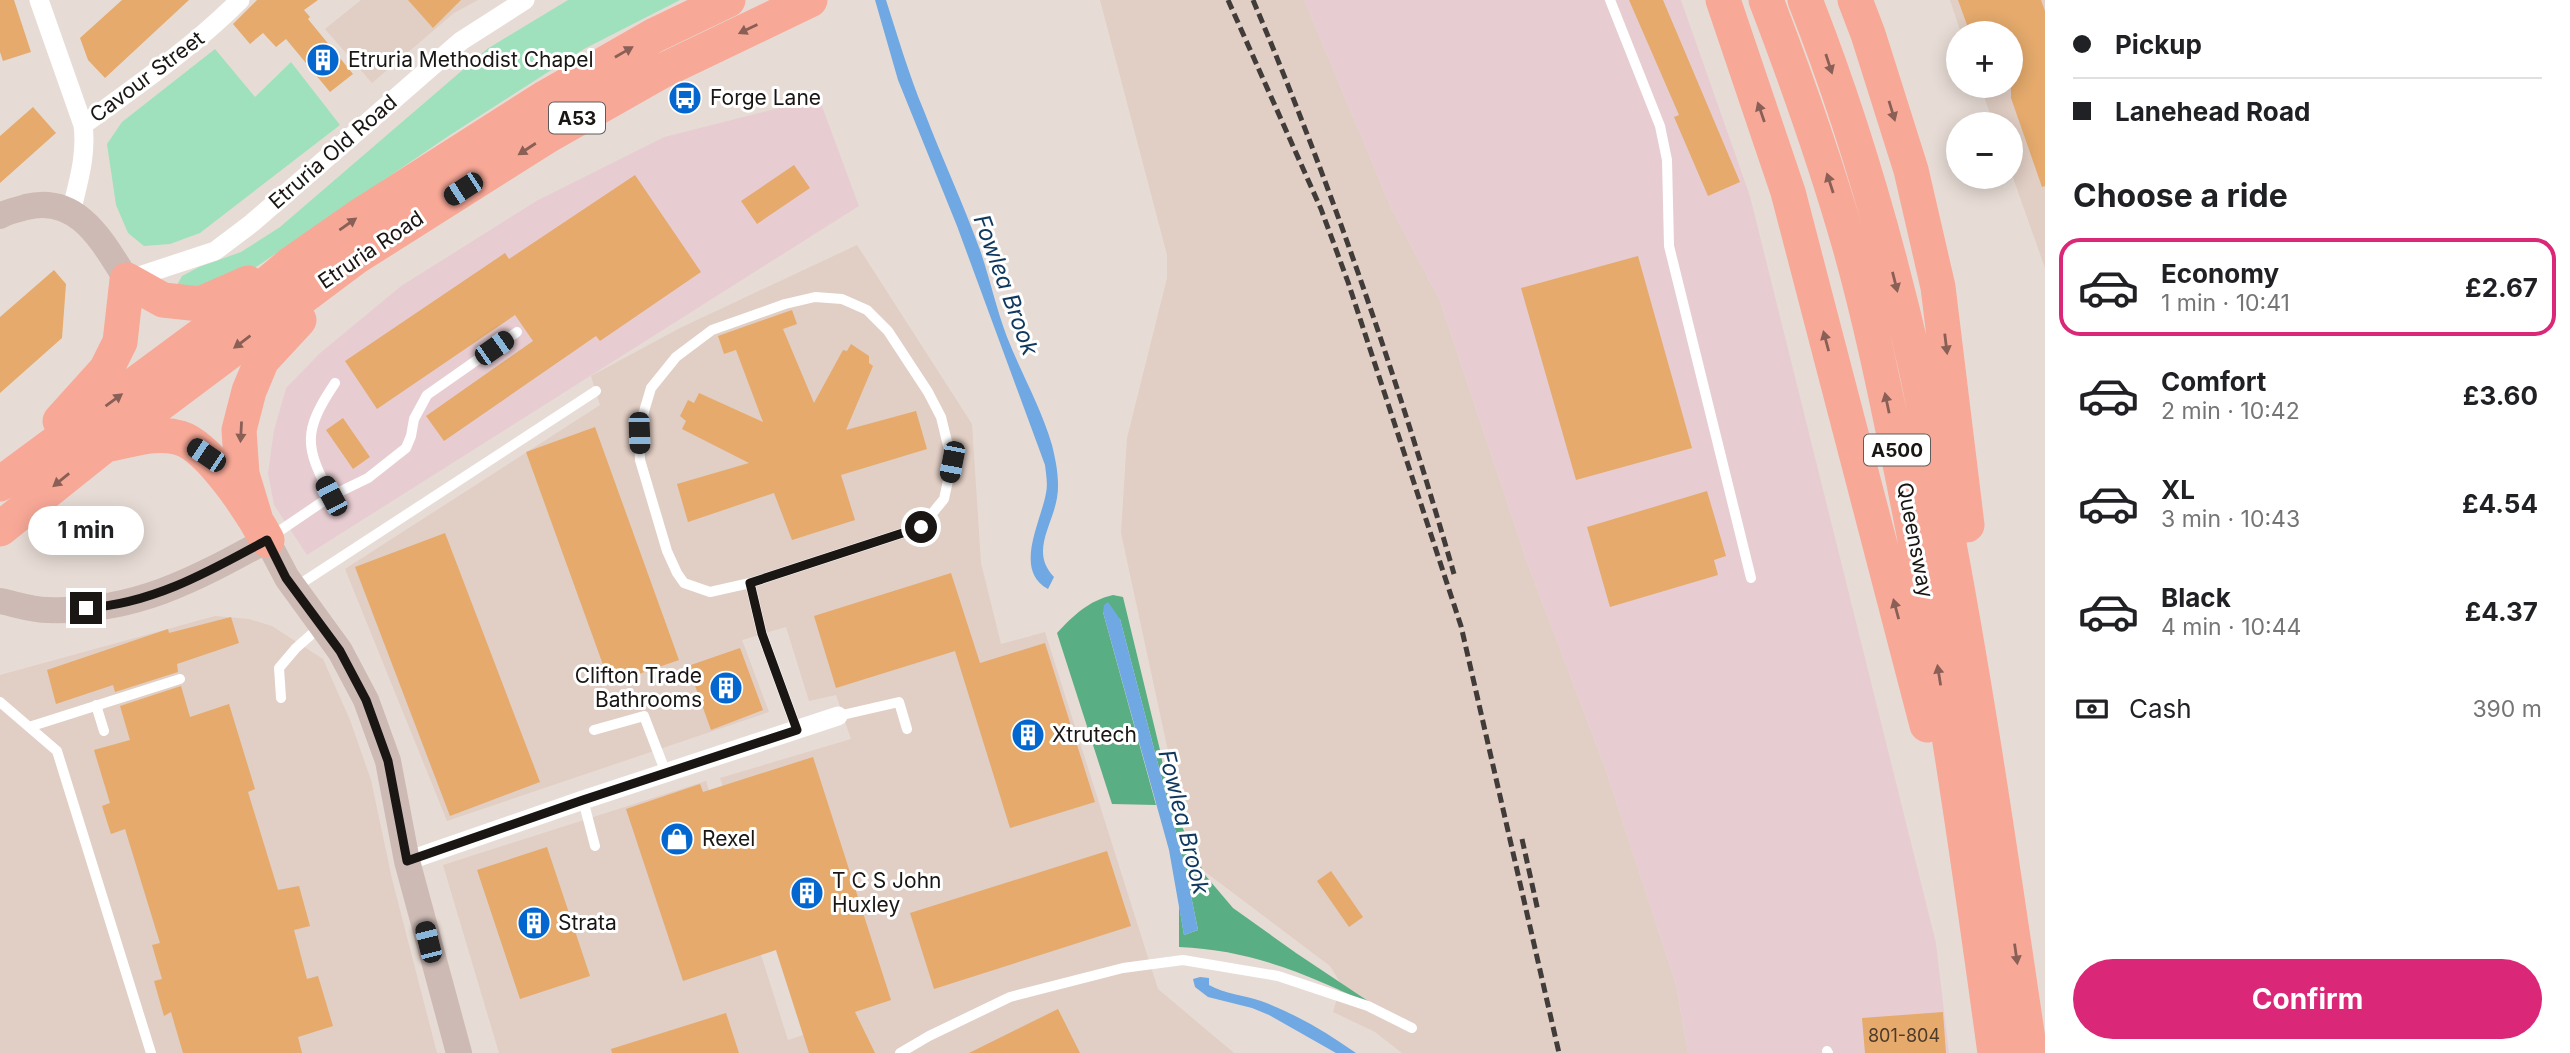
<!DOCTYPE html>
<html lang="en">
<head>
<meta charset="utf-8">
<style>
  body { margin:0; font-family:Inter,sans-serif; background:#f6f6f6; color:#202124; height:100vh; display:flex; flex-direction:column; font-size:26px; white-space:nowrap }
  * { box-sizing:border-box; margin:0 }
  p { font-size:23px; color:#757577 }
  .icon { flex:none; width:38px; height:38px; fill:none; stroke:currentColor; stroke-width:2; stroke-linecap:round; stroke-linejoin:round }
  .map { position:relative; flex:1; overflow:hidden }
  .side { display:flex; flex-direction:column; background:#fff; width:525px }
  .side>* { flex:none }
  .top-card { display:grid; align-content:center; height:154px; padding:0 28px; background:#fff }
  .buttons { position:absolute; left:1946px; top:21px; display:grid; gap:14px }
  .buttons a { display:grid; place-items:center; width:77px; height:77px; border-radius:50%; background:#fff; box-shadow:0 4px 18px #0003; font-size:35px }
  .end { position:absolute; width:32px; height:32px; margin:-16px; border:9px solid #1a1614; background:#fff; box-shadow:0 0 0 4px #fff }
  .from { border-radius:50% }
  .bubble { position:absolute; height:49px; border-radius:24px; background:#fff; box-shadow:0 4px 18px #0003; font-size:23px; font-weight:700; line-height:49px; text-align:center }
  .car { position:absolute; width:21px; height:42px; margin:-21px -10px; border-radius:9px; box-shadow:0 0 5px 2px #0007; background:linear-gradient(#222 24%,#8ab4d8 0 40%,#222 0 76%,#8ab4d8 0 86%,#222 0) }
  .top-card b { display:flex; align-items:center; gap:24px; height:66px; font-size:26px }
  .top-card b+b { border-top:2px solid #e0e0e0 }
  .top-card i { width:18px; height:18px; background:#202124 }
  ul { padding:0; list-style:none }
  li { display:flex; align-items:center; gap:21px; height:98px; margin:0 14px 10px; padding:0 14px; border:4px solid transparent; border-radius:21px }
  li div { flex:1 }
  li b { display:block; font-size:26px }
  li em { font-style:normal; font-weight:700 }
  li.active { border-color:#db2777 }
  li>.icon { width:63px; height:63px; stroke-width:1.5 }
  h2 { padding:0 28px; font-size:32px; line-height:84px }
  .pay { display:flex; align-items:center; gap:18px; height:77px; padding:0 28px; font-size:26px }
  .pay p { margin-inline-start:auto }
  .cta { display:flex; gap:14px; margin-top:auto; padding:14px 28px }
  .cta a { flex:1; height:80px; border-radius:42px; background:#db2777; color:#fff; font-size:28px; font-weight:700; line-height:80px; text-align:center }
  main { display:flex; flex:1; min-height:0 }
  .map>svg:first-child { display:block }
  .built { fill:#e1cec4 }
  .industrial { fill:#e7cdd2 }
  .green { fill:#9fe1bc }
  .forest { fill:#5aae83 }
  .water { fill:#6fa8e3 }
  .building { fill:#e5aa6c }
  .lines { fill:none; stroke-linecap:round; stroke-linejoin:round }
  .lane { stroke:#fff; stroke-width:10 }
  .street { stroke:#fff; stroke-width:19 }
  .secondary { stroke:#cdbab5; stroke-width:26 }
  .highway { stroke:#f8a897; stroke-width:35 }
  .rail { stroke:#413c39; stroke-width:5; stroke-dasharray:10 5; stroke-linecap:butt }
  .oneway { fill:#895f56 }
  .route { stroke:#1a1614; stroke-width:9 }
  .labels { text-anchor:middle; stroke-width:6; stroke-linejoin:round; paint-order:stroke }
  .number-label { font-size:18px; fill:#4d3b2a }
  .shield { fill:#fff; stroke:#5f5c5a; stroke-width:2 }
  .shield-label { font-size:19px; font-weight:bold; fill:#1a1614 }
  .poi-label { font-size:21px; fill:#1a1614; stroke:#fff; text-anchor:start }
  .street-label { font-size:21px; fill:#1a1614; stroke:#fff }
  .water-label { font-size:23px; font-style:italic; fill:#0f385f; stroke:#fff }
</style>
</head>
<body>
<main>
<div class="map">
<svg width="2045" height="1053" viewBox="0 0 2045 1053">
  <rect width="100%" height="100%" fill="#e7dcd5"/>
  <path class="built" d="M361,0H478L454,13L372,83L325,29Z
    M1100,0H1304L1391,208L1440,301L1528,565L1605,768L1676,985L1688,1053H1402L1375,1032L1333,1012L1341,984L1330,966L1192,862L1121,533L1127,438L1167,278V255Z
    M1950,0H2045V268L2011,172V124H1994L1980,86H2011V33H1961Z
    M857,245L972,424L981,563L1001,644L1045,632L1158,989L1234,1053H499L443,865L706,781L788,1040L803,1035L720,778L851,739L836,695L809,701L786,627L742,640L769,712L447,821L345,569L600,405L591,376L680,328Z
    M215,616L249,619L272,626L323,659L350,720L371,780L392,879L437,1053H0V675Z"/>
  <path class="industrial" d="M1304,0H1681L1750,196L1936,943L1949,1053H1688L1676,985L1605,768L1528,565L1440,301L1391,208Z
    M819,98L859,206L307,555L274,505L268,473L274,430L286,388L320,353L401,286L538,200L664,137Z"/>
  <path class="green" d="M568,0H680L584,49L450,135L256,267L200,293L177,285L182,276L199,267L241,252L280,227L487,49Z
    M215,49L255,97L291,62L340,125L200,233L170,244L144,246L128,233L116,205L107,144L122,122Z"/>
  <path class="forest" d="M1113,595L1123,597L1160,750L1170,801L1205,875L1233,908L1296,953L1377,1007C1310,976 1254,950 1179,947V905L1184,935L1198,930L1186,871L1120,619L1103,612L1156,805L1112,804L1057,633C1074,615 1088,601 1113,595Z"/>
  <path class="water" d="M875,0H886C898,37 909,75 924,111C942,158 963,203 980,250C990,279 996,308 1007,337C1021,373 1041,407 1052,445C1056,461 1060,481 1057,498C1052,527 1030,552 1054,577L1048,589C1013,570 1041,522 1046,493C1048,484 1046,474 1045,465L957,226L898,80Z
    M1108,602L1120,619L1186,871L1198,930L1184,935L1169,850L1103,612L1104,605Z
    M1200,977L1209,978V985C1225,994 1244,995 1261,1001C1296,1014 1326,1032 1356,1053H1336L1269,1015L1252,1008L1208,997L1195,987L1193,979Z"/>
  <path class="building" d="M0,0H14L31,52L3,61L0,52Z
    M122,0H189L105,78L88,60L80,38Z
    M257,0H318L304,10L310,17L308,19L353,74L330,92L286,39L276,47L263,33L250,44L233,24Z
    M408,0H461L433,28Z
    M1629,0H1663L1740,182L1708,196L1674,117L1679,115Z
    M1958,0H2041L2045,11V186L2042,187L2011,98V33H1970Z
    M33,107L56,133L0,183V136Z
    M794,165L810,188L757,224L741,201Z
    M635,175L701,272L600,341L596,336L444,441L426,416L533,341L515,315L377,409L345,361L505,253L509,259Z
    M1638,256L1692,448L1576,480L1521,288Z
    M54,270L66,284L62,338L0,393V317Z
    M792,310L797,324L783,329L814,403L843,350L847,351L851,344L869,356V363L873,366L846,430L916,411L927,449L841,475L855,520L792,540L774,493L688,522L677,484L749,463L682,429L686,421L680,416L688,400L694,403L699,393L763,422L736,350L724,354L718,336Z
    M343,418L370,457L353,469L326,430Z
    M595,427L679,660L610,684L526,452Z
    M1707,491L1726,556L1714,560L1718,575L1610,607L1587,527Z
    M445,533L540,782L450,816L355,567Z
    M951,573L980,663L1045,643L1095,802L1010,828L955,651L836,688L814,616Z
    M231,617L239,643L177,664L178,672L115,692L113,685L56,704L47,670L168,629L169,633Z
    M740,648L763,710L711,730L688,666Z
    M181,686L190,717L229,704L255,789L248,792L278,890L299,886L310,926L294,930L307,979L318,976L333,1026L298,1037L302,1053H183L171,1012L164,1016L154,981L162,979L152,945L160,943L125,829L111,834L102,806L110,803L94,750L130,740L120,706Z
    M813,757L891,1000L855,1012L875,1053H809L776,950L683,981L626,809L700,784L703,792Z
    M547,847L590,976L520,999L477,870Z
    M1107,851L1131,926L934,989L910,913Z
    M1331,871L1363,917L1349,927L1317,881Z
    M1058,1009L1080,1053H969Z
    M1943,1012L1946,1053H1865L1862,1018Z
    M726,1013L739,1053H612L611,1049Z"/>
  <g class="lines">
    <path class="lane" d="M1610,0L1660,126L1667,160L1669,246L1751,578
      M331,496L368,478L406,448L411,436L414,419L427,395L517,332
      M272,536L331,496C304,446 303,431 335,383
      M750,583L921,527L944,499L952,462L941,417L928,392L888,331L867,310L842,299L815,297L785,304L712,330L676,357L651,388L645,408L639,433L640,460L667,551L677,573L684,583L710,592L750,583L762,634L797,730
      M294,588L596,391
      M281,698L279,668L296,648L321,626
      M0,702L57,751L151,1053
      M96,705L104,731
      M838,716L899,702L907,729
      M29,727L180,679
      M594,730L644,716L666,773
      M583,800L595,846
      M1827,1051L1828,1053
      M900,1053L929,1036L1010,997L1123,968L1183,960L1278,976L1368,1006L1412,1028"/>
    <path class="street" d="M39,0L83,125C87,155 78,183 71,212
      M83,125C138,85 192,48 240,0
      M127,280L215,251L252,223L461,41L525,0
      M407,861L583,800L838,716"/>
    <path class="secondary" d="M0,216C8,211 17,210 26,207C79,194 103,243 127,280
      M0,601C15,604 32,610 48,610C134,613 194,580 267,540L287,578L340,651L366,700L388,761L407,861L459,1053"/>
    <path class="highway" d="M1723,0L1788,192L1927,725
      M1766,0C1797,81 1826,163 1850,247C1870,318 1885,391 1900,464C1940,658 1968,856 1995,1053
      M1805,0C1852,119 1888,244 1916,368C1926,414 1934,461 1942,507C1977,688 2003,871 2030,1053
      M1855,0L1868,34L1911,170L1938,287L1967,525
      M60,421L106,370L120,342L127,280L163,300L200,304L248,283
      M110,444C132,440 158,431 180,438C210,447 252,512 267,540
      M0,484L242,305L292,263L358,217L543,99L655,35L728,0
      M255,517L242,474L239,430L249,391L262,360L299,320
      M0,529L105,445L356,257L549,135L660,72L810,0"/>
    <path class="rail" d="M1228,0L1321,209L1348,282L1461,626L1559,1053
      M1253,0C1332,187 1398,380 1454,574
      M1522,839L1538,911"/>
  </g>
  <defs><path id="oneway-solid" d="M-6-.8H1V-3.2L6.5 0L1 3.2V.8H-6Z" transform="scale(1.75)"/></defs>
  <g class="oneway">
    <use href="#oneway-solid" transform="translate(748 29) rotate(154)"/>
    <use href="#oneway-solid" transform="translate(624 52) rotate(-30)"/>
    <use href="#oneway-solid" transform="translate(1829 64) rotate(72)"/>
    <use href="#oneway-solid" transform="translate(1892 111) rotate(73)"/>
    <use href="#oneway-solid" transform="translate(1761 112) rotate(-109)"/>
    <use href="#oneway-solid" transform="translate(527 149) rotate(147)"/>
    <use href="#oneway-solid" transform="translate(1830 183) rotate(-108)"/>
    <use href="#oneway-solid" transform="translate(348 224) rotate(-35)"/>
    <use href="#oneway-solid" transform="translate(1895 282) rotate(76)"/>
    <use href="#oneway-solid" transform="translate(1826 341) rotate(-105)"/>
    <use href="#oneway-solid" transform="translate(242 342) rotate(143)"/>
    <use href="#oneway-solid" transform="translate(1946 344) rotate(83)"/>
    <use href="#oneway-solid" transform="translate(114 400) rotate(-36)"/>
    <use href="#oneway-solid" transform="translate(1887 403) rotate(-102)"/>
    <use href="#oneway-solid" transform="translate(241 432) rotate(93)"/>
    <use href="#oneway-solid" transform="translate(61 480) rotate(141)"/>
    <use href="#oneway-solid" transform="translate(1896 609) rotate(-105)"/>
    <use href="#oneway-solid" transform="translate(1939 675) rotate(-99)"/>
    <use href="#oneway-solid" transform="translate(2016 954) rotate(82)"/>
  </g>
  <g class="lines">
    <path class="route" d="M86,608C153,604 210,571 267,540L286,578L340,651L366,700L388,761L407,861L583,800L797,730L762,634L750,583L921,527"/>
  </g>
  <defs>
    <symbol id="building-disc" viewBox="-11 -11 22 22"><circle r="9.5" fill="#0467cf" stroke="#fff"/><path d="M-4-6H4V6H1V3H-1V6H-4ZM-2.5-4.3h1.7v1.8h-1.7ZM.8-4.3h1.7v1.8H.8ZM-2.5-1h1.7V.8h-1.7ZM.8-1h1.7V.8H.8Z" fill="#fff"/></symbol>
    <symbol id="bus-disc" viewBox="-11 -11 22 22"><circle r="9.5" fill="#0467cf" stroke="#fff"/><path d="M-5-6H5V4H4V6H2V4H-2V6H-4V4H-5ZM-3.5-4V0h7V-4ZM-3.5 1.2v1.5H-2V1.2ZM2 1.2v1.5H3.5V1.2Z" fill="#fff"/></symbol>
    <symbol id="shop-disc" viewBox="-11 -11 22 22"><circle r="9.5" fill="#0467cf" stroke="#fff"/><path d="M-5-2.5h2.3a2.7 3.5 0 0 1 5.4 0H5L5.5 6h-11ZM-1.5-2.5h3a1.5 2.3 0 0 0-3 0Z" fill="#fff"/></symbol>
  </defs>
  <g fill-rule="evenodd">
    <use href="#building-disc" x="304" y="41" width="38" height="38"/>
    <use href="#bus-disc" x="666" y="79" width="38" height="38"/>
    <use href="#building-disc" x="707" y="669" width="38" height="38"/>
    <use href="#building-disc" x="1009" y="716" width="38" height="38"/>
    <use href="#shop-disc" x="658" y="820" width="38" height="38"/>
    <use href="#building-disc" x="788" y="874" width="38" height="38"/>
    <use href="#building-disc" x="515" y="904" width="38" height="38"/>
  </g>
  <g class="labels">
    <g class="number-label">
      <text x="1904" y="1042">801-804</text>
    </g>
    <g class="shield">
      <rect x="549" y="102.5" width="56" height="31" rx="5"/>
      <rect x="1864" y="434.5" width="66" height="31" rx="5"/>
    </g>
    <g class="shield-label">
      <text x="577" y="125">A53</text>
      <text x="1897" y="457">A500</text>
    </g>
    <g class="poi-label">
      <text x="348" y="67">Etruria Methodist Chapel</text>
      <text x="710" y="105">Forge Lane</text>
      <text x="702" y="683" text-anchor="end">Clifton Trade<tspan x="702" dy="24">Bathrooms</tspan></text>
      <text x="1052" y="742">Xtrutech</text>
      <text x="702" y="846">Rexel</text>
      <text x="832" y="888">T C S John<tspan x="832" dy="24">Huxley</tspan></text>
      <text x="558" y="930">Strata</text>
    </g>
    <g class="street-label">
      <text transform="translate(147 77) rotate(-37)" y="7">Cavour Street</text>
      <text transform="translate(333 152) rotate(-41)" y="7">Etruria Old Road</text>
      <text transform="translate(371 250) rotate(-34)" y="7">Etruria Road</text>
      <text transform="translate(1915 540) rotate(79)" y="7">Queensway</text>
    </g>
    <g class="water-label">
      <text transform="translate(1006 285) rotate(70)" y="8">Fowlea Brook</text>
      <text transform="translate(1184 822) rotate(76)" y="8">Fowlea Brook</text>
    </g>
  </g>
</svg>
<div class="buttons">
<a>+</a>
<a>−</a>
</div>
<i class="end from" style="left:921px;top:527px"></i>
<i class="end" style="left:86px;top:608px"></i>
<div class="bubble" style="left:28px;top:506px;width:116px">1 min</div>
<i class="car" style="left:463px;top:189px;rotate:237deg"></i>
<i class="car" style="left:494px;top:348px;rotate:55deg"></i>
<i class="car" style="left:639px;top:433px;rotate:178deg"></i>
<i class="car" style="left:206px;top:455px;rotate:304deg"></i>
<i class="car" style="left:952px;top:462px;rotate:191deg"></i>
<i class="car" style="left:331px;top:496px;rotate:332deg"></i>
<i class="car" style="left:428px;top:942px;rotate:346deg"></i>
</div>
<section class="side">
<div class="top-card">
<b><i class="from"></i>Pickup</b>
<b><i></i>Lanehead Road</b>
</div>
<h2>Choose a ride</h2>
<ul>
<li class="active"><svg class="icon" aria-label="car" viewBox="0 0 24 24"><path d="M5 17H2v-5l4-1 3-4h7l3 4 3 1v5h-3M9 17h6M6 11h13"/><circle cx="7" cy="17" r="2"/><circle cx="17" cy="17" r="2"/></svg><div><b>Economy</b><p>1 min · 10:41</p></div><em>£2.67</em></li>
<li><svg class="icon" aria-label="car" viewBox="0 0 24 24"><path d="M5 17H2v-5l4-1 3-4h7l3 4 3 1v5h-3M9 17h6M6 11h13"/><circle cx="7" cy="17" r="2"/><circle cx="17" cy="17" r="2"/></svg><div><b>Comfort</b><p>2 min · 10:42</p></div><em>£3.60</em></li>
<li><svg class="icon" aria-label="car" viewBox="0 0 24 24"><path d="M5 17H2v-5l4-1 3-4h7l3 4 3 1v5h-3M9 17h6M6 11h13"/><circle cx="7" cy="17" r="2"/><circle cx="17" cy="17" r="2"/></svg><div><b>XL</b><p>3 min · 10:43</p></div><em>£4.54</em></li>
<li><svg class="icon" aria-label="car" viewBox="0 0 24 24"><path d="M5 17H2v-5l4-1 3-4h7l3 4 3 1v5h-3M9 17h6M6 11h13"/><circle cx="7" cy="17" r="2"/><circle cx="17" cy="17" r="2"/></svg><div><b>Black</b><p>4 min · 10:44</p></div><em>£4.37</em></li>
</ul>
<div class="pay"><svg class="icon" aria-label="cash" viewBox="0 0 24 24"><path d="M3 7h18v10H3z"/><circle cx="12" cy="12" r="2"/></svg>Cash<p>390 m</p></div>
<div class="cta"><a>Confirm</a></div>
</section>
</main>
</body>
</html>
